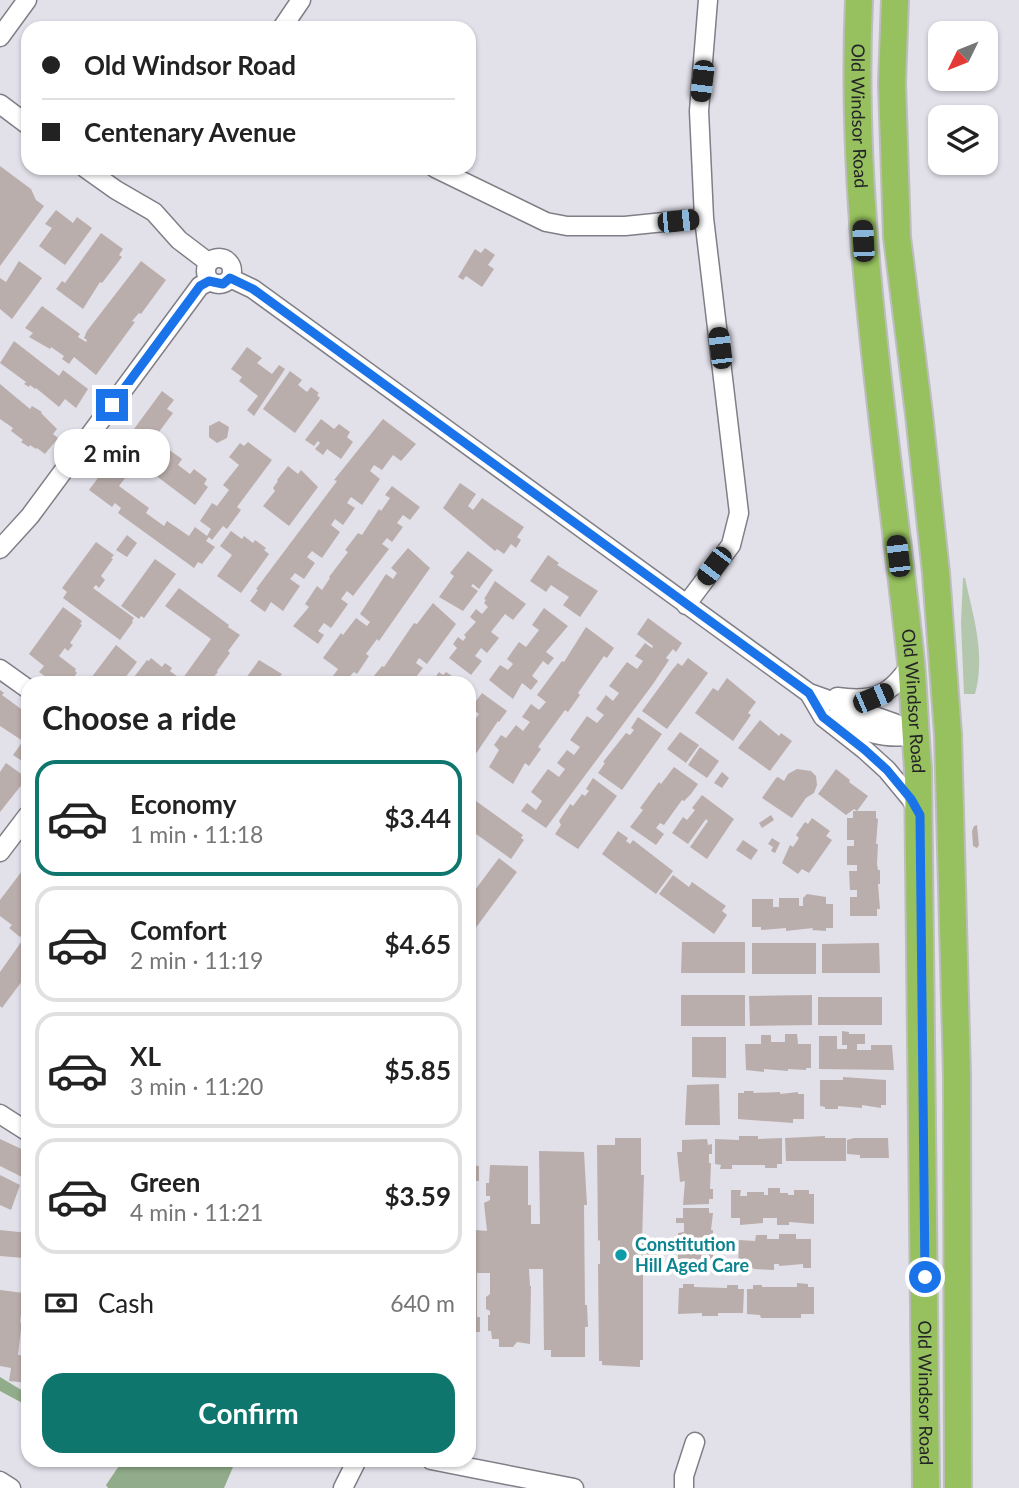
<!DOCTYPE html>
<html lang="en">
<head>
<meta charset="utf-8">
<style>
  body { margin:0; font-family:Lato,sans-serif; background:#f6f6f6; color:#222; height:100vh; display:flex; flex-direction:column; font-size:26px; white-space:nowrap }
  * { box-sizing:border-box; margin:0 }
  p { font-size:23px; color:#767676 }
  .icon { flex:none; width:38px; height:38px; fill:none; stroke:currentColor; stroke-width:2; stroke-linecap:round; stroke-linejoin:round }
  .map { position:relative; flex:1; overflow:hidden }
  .side { position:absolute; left:21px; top:676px; width:455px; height:791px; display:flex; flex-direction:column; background:#fff; border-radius:21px; box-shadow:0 2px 5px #0004 }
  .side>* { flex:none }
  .banner { position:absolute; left:21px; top:21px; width:455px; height:154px; border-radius:21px; box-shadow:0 2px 5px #0004; display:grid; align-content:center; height:154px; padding:0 21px; background:#fff }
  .needle { width:46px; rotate:227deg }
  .tools { position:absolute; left:928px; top:21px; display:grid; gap:14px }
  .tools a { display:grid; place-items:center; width:70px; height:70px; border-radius:14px; background:#fff; box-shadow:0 2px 5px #0004; font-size:35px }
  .end { position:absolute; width:32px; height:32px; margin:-16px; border:9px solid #1a73e8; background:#fff; box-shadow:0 0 0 4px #fff }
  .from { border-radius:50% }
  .bubble { position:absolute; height:49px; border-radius:21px; background:#fff; box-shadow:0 2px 5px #0004; font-size:23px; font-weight:700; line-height:49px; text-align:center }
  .car { position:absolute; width:21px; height:42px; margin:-21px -10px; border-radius:9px; box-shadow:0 0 5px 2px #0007; background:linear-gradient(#222 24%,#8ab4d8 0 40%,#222 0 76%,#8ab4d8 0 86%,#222 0) }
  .banner b { display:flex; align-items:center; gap:24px; height:66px; font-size:26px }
  .banner b+b { border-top:2px solid #e0e0e0 }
  .banner i { width:18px; height:18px; background:#222 }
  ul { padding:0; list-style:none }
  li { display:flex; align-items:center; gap:21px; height:116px; margin:0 14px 10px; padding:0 7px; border:4px solid #e0e0e0; border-radius:21px }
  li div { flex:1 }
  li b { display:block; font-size:26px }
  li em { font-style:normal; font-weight:700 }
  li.on { border-color:#0f766e }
  li>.icon { width:63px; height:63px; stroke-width:1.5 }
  h2 { padding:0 21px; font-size:32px; line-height:84px }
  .pay { display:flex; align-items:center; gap:18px; height:77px; padding:0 21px; font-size:26px }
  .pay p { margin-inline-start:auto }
  .action { display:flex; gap:14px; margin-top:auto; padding:14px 21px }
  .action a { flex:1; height:80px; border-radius:21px; background:#0f766e; color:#fff; font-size:28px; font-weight:700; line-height:80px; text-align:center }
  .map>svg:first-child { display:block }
  .green { fill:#b2c7ac }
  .forest { fill:#91ac8a }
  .building { fill:#baaeac }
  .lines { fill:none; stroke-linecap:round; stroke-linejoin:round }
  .minor-casing { stroke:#807e86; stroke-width:21 }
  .highway-casing { stroke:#bdbdbe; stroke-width:30 }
  .minor { stroke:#fff; stroke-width:18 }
  .highway { stroke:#96c15e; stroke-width:26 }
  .route { stroke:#1a73e8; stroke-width:9 }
  .culture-dot { fill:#0f9aa8; stroke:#fff; stroke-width:2.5 }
  .labels { text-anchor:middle; stroke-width:7; stroke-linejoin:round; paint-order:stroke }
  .street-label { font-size:18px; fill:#242327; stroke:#fff }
  .culture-label { font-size:18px; font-weight:bold; fill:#0d838f; stroke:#fff; text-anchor:start }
</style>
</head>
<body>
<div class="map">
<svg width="1019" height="1488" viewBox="0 0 1019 1488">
  <rect width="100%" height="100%" fill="#e2e0e9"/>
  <path class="green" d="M963,578H965C973,616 986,655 975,694H964L961,623Z"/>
  <path class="forest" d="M0,1377L28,1394V1406L0,1391Z
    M116,1460H236L224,1488H108L106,1485L121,1463Z"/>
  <path class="building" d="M0,166L31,189L36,200L44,206L0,266Z
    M56,210L73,223L77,217L92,228L65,265L39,246L52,228L45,224Z
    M101,233L123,249L119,255L122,257L102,283L100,282L83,309L56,289L62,281L65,283Z
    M485,248L495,255L488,265L494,269L482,287L466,276L463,280L458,277L475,249L481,253Z
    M19,261L42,278L12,319L0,309V278L6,282Z
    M141,261L166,280L141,314L139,313L132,321L135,322L96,375L74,357L69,364L62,359L64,356L51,347L50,349L29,337L33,333L25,328L42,306L80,334L78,337L86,342L87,340L84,338L87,331Z
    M14,341L59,376L63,370L88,389L76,408L65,399L59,407L36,388L35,389L30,385L29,387L24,384L26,382L0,363Z
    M247,347L262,358L257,363L272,374L279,365L285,369L254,416L247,410L258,396L239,381L242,377L231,369Z
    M290,371L302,380L298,385L307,392L311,387L319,393L317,395L320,398L295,433L263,409Z
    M0,384L30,409L32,406L42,412L41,413L57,429L53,434L58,438L45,454L37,448L36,449L30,445L29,447L21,442L23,440L11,431L13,428L0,419Z
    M162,391L174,400L167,409L173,413L147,448L142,444L130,462L135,465L119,486L149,508L146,513L164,526L167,521L189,536L195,527L207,536L211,529L200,521L212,503L217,506L229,490L223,485L239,465L229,457L240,443L244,446L248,442L272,460L237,507L241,510L227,529L223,526L212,540L209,537L206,541L215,547L202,564L198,562L194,568L118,513L121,508L115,503L112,507L89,490Z
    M321,419L334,429L339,424L350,432L347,437L353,442L341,459L327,449L323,455L315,449L320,443L318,441L314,446L305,440Z
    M383,419L416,444L401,461L393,455L382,470L374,465L370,471L380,479L362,505L351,497L347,503L355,508L343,525L335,519L331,525L340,532L322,558L312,551L307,557L315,563L304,579L295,573L290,579L300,586L283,611L271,602L265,612L250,601L258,590L256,589L337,481L334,480Z
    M219,421L229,427L227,438L217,443L209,437V426Z
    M168,449L182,459L178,465L190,474L194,469L207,479L204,484L208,487L195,505L147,469L160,451L164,455Z
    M288,466L298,474L301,470L318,487L289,526L263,506L275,491L273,488L278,481L277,480Z
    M460,483L476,494L468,506L473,510L482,498L524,527L517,537L521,540L516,548L511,544L504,554L497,549L495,551L443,508Z
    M392,486L420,507L410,520L403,515L397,523L403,527L392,542L387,538L382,544L389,549L353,596L347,591L341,599L348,604L331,628L324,623L318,631L324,635L318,644L293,626L309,607L305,604L317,586L322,590L330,578L329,577L348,552L345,550L358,533L362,535L379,509L381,511L390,498L385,495Z
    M231,531L242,539L244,536L253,543L255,540L266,548L264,550L269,554L241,593L217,576L232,555L220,546Z
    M127,535L137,543L127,557L116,550Z
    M96,542L114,555L111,558L113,559L101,576L105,580L99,588L96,585L93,588L134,618L132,621L133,622L120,640L63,598L67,592L62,588Z
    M408,548L430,568L379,641L377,639L366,654L369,656L357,674L354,672L346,680L340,677L338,680L333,676L338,669L323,658L341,633L343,635L356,618L367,626L370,622L360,614L386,574L393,579L397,573L391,568Z
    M468,551L493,570L479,589L473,584L471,586L478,591L463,611L439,597L454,576L450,573Z
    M548,555L559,563L557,565L598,591L580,617L563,605L569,597L551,585L546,592L530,581Z
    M155,559L176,574L144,618L141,616L139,619L121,606Z
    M495,581L526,604L513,620L505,614L491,632L499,638L487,653L481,648L475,656L482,661L471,675L449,658L457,648L453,644L458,637L463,641L466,637L464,635L476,622L470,617L476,609L482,614L488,607L484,603L486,600L484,599Z
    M179,588L229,625L228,627L240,635L228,651L230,653L217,671L218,672L209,682H189L183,678L211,639L165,606Z
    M433,603L456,624L427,664L419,658L416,663L423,668L412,682H369L382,666L384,667L414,623L417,624Z
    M63,607L82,621L80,624L82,625L70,643L73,645L68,651L65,648L59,656L76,669L75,671L77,673L70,682H53L39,672L44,666L29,654Z
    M544,608L568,626L546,652L554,658L548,665L543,661L532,676L538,681L531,690L522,683L513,699L489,680L500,665L508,670L513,664L507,659L519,642L526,647L539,630L532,625Z
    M648,618L682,643L676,652L673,649L666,658L669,660L653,684L546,828L521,811L527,803L536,810L542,801L531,792L548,769L559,777L565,769L557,763L567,750L574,755L580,747L570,740L587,716L597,723L604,715L596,709L606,695L613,701L619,693L609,686L627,662L637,669L643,661L635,656L645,643L652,648L653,646L637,634Z
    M586,627L614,648L607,658L604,656L578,693L580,695L568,712L565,710L538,747L541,749L529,766L525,763L513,784L489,767L499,750L494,745L501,735L506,738L516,725L523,731L530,722L522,717L531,704L539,710L546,702L537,695L562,661L564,662Z
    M116,645L137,662L122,682H88Z
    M151,658L162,667L165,663L172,668L170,671L185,682H141L134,677L147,660L149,661Z
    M688,658L708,673L667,729L642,711L672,670L678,663L682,666Z
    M259,660L282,674L275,682H243Z
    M439,672L443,675L446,672L452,676L449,680L453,682H432Z
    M727,678L756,702L748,713L751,715L733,741L695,713L713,688L718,691Z
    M0,690L4,693L2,695L28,714V765L13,755L23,741L0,726Z
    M482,693L507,711L499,722L498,721L471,761L469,760V728L479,714L471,708Z
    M638,717L662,734L622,790L598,773L605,763L603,762L626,733L630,735L634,730L631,728Z
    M760,720L779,736L781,733L792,741L770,771L738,748Z
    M680,732L699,745L686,763L667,749Z
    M700,747L719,761L707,778L688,765Z
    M6,763L27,778L0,812V772Z
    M674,767L698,784L691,794L684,801L682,800L664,825L660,823L656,828L664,834L656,845L630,827L643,810L640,808L659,782L661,784Z
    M797,769L811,771L816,776L817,785L814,793L806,798L792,818L762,798L776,778L778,777L784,781L788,774Z
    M836,769L850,780L849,782L868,796L857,811L854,809L846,815L818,794Z
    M722,772L729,778L722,788L714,783Z
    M593,778L617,796L578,849L555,834L561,825L559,821L569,806L570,804L573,806L582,794L585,796L589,791L586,789Z
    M702,795L734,819L707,859L690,847L708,821L706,819L688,844L672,833L683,817L687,820L695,810L692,808Z
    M469,796L523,835L521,838L524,840L511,859L469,829Z
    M853,811H876V818L878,819L876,844H878L877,864L878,870H880V884H878L880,909H877V916H850V897H857V890H850L849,871H857V865H847V846H854V840H847V818H853Z
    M771,815L774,820L762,828L759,823Z
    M812,818L830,831L826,836L832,840L809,873L802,869L798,874L782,863L790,845L793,847L799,838L796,835L805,822L808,824Z
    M977,825L979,845L977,848L973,846L972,831L974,826Z
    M618,831L628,838L626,841L630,844L633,840L673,871L656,894L602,854Z
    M772,838L780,843L775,853L771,851L773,847L768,844Z
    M743,840L758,850L751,860L736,850Z
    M499,858L517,872L469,937V898Z
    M28,863V904L22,912L28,917V936L24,933L20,937L9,928L12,925L0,916V900Z
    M673,875L689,887L692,882L726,906L722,911L727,915L714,934L659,894Z
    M807,894L826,897V904H833V928H826V931L812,930L813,928L786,931V928L761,930V927H752V899H773V907H779V898H799V906H803V898Z
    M24,938L28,941V973L2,1008L0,1006V972Z
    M682,942H745V973H681Z
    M752,943H816V974H752Z
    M879,943L880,973H822V944Z
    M681,995H745V1026H681Z
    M812,995V1025L750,1026L749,996Z
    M818,997H882V1025H818Z
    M842,1031L849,1032V1034H865V1044H857V1050H871V1045H892L894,1070L819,1069V1036H837V1049H847V1045H842Z
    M785,1034H797L798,1044H811V1068H806V1070L788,1069V1071L764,1069V1072L746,1070L745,1044H761V1035H771V1042H785Z
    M692,1037H726V1078L692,1077Z
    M843,1077L886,1080V1105H881V1108L862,1105V1108L838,1106V1109H825V1107L820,1106V1080H843Z
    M719,1084L720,1125H685L687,1085Z
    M744,1091H754L753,1093L780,1092V1094L798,1092V1094H804V1119H793V1123L738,1119V1093H744Z
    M739,1136H758V1139L782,1138V1164H777V1168H765V1165H732V1169H720L721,1165L715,1164V1139L739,1140Z
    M825,1136V1138H846V1161H786L785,1138Z
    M615,1138H641V1175H644L642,1242H659V1268L643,1269V1360H640V1367L602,1365V1361H599L598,1264H600V1240L598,1241L597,1145H615Z
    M854,1138H888L889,1158H860V1155L847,1154V1140Z
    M0,1139L28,1152V1180L0,1166Z
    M707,1139L708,1145L712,1144V1154H709V1163H711L710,1189H713V1199H709V1204L683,1205L685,1181L680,1182L677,1152H682V1140Z
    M539,1151L584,1152L587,1205H584L585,1305H587L588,1327H585V1357H551V1350H544L543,1269H529L530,1286H531L530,1344L517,1342L513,1347H499V1339H492L491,1331H488V1315H490V1311L486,1309V1297L490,1294V1273H477V1317H480V1332H469V1165L479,1166V1181H476V1230L487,1231L484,1203L490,1200V1196H486V1183H489L490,1165L528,1166V1205H531V1224H540Z
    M0,1175L20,1185L11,1210L0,1205Z
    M768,1188H780V1193H788V1195H794V1190H809V1194H814V1224L789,1222V1225H777V1218H763V1223L740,1225V1218H731V1190H741L740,1196H747V1192H764V1195H768Z
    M683,1208H709V1213H713L711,1230H713V1268H710V1273H684V1260L678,1259V1251H682V1240H675V1235H678V1233L684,1232V1223H676V1218H683Z
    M0,1230L28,1233V1257L24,1256V1258L0,1256Z
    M779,1234H796V1239H811V1268H803V1264L779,1266V1264H774V1270L754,1269L751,1266V1271H738L739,1240L755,1241L756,1235H767V1239H779Z
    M797,1283L808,1284V1287H814V1314H801V1318H761L760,1315L747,1314V1289H753V1285H762V1287H797Z
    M683,1284H694V1287L727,1288V1285H738V1289H744L743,1313H718V1316H702V1313L678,1314L679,1288H683Z
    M0,1290L24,1293L20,1322L25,1323L24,1329H21L18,1355L28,1356V1383L9,1381L11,1368L0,1366Z"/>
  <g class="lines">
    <defs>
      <path id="minor" d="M282,28L301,0
        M0,37L27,0
        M0,104L28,125
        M85,168L116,190L154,212L179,240L208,262
        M435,168L546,222L567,226H625L704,218
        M206 271a13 13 0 1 1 26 0a13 13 0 1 1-26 0Z
        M230,278L253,289L809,693L894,723L916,735
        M0,549L30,516L200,286L210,281
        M686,605L731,545L739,513L704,218L699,111L708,0
        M0,669L28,689
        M809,693L823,717L865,750L887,770L911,799L918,812
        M837,697C874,702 890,696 911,664
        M837,716C866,733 882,740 916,735
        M0,852L28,815
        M0,1114L28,1132
        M431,1460L574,1488
        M0,1481L11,1488
        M343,1488L357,1460
        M684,1488V1476L695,1442"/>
      <g id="highway">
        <path id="s1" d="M859,0C849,222 888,441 911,662C914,697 915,733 918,768L926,1488"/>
        <path d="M895,0L892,83L897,237L919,414L936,573L948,734L957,1075L958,1488"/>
      </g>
    </defs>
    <use href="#minor" class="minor-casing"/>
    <use href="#highway" class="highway-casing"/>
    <use href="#minor" class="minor"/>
    <use href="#highway" class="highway"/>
  </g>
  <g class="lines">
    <path class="route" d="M112,405L200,286L209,281L223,284L230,278L253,289L809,693L823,717L865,750L887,770L911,799L920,815L925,1277"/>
  </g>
  <circle class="culture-dot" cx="621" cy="1255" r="7"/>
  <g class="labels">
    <g class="street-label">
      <text dy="6" stroke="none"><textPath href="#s1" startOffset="116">Old Windsor Road</textPath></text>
      <text dy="6" stroke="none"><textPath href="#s1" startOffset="704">Old Windsor Road</textPath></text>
      <text dy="6" stroke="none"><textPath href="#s1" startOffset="1396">Old Windsor Road</textPath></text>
    </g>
    <g class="culture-label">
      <text x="635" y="1251">Constitution<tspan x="635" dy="21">Hill Aged Care</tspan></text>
    </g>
  </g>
</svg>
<div class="tools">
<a><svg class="needle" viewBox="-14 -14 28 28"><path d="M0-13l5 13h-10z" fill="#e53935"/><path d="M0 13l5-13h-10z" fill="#767676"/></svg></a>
<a><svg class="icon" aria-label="layers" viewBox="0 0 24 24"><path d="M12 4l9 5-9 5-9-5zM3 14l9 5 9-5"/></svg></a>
</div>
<i class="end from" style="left:925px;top:1277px"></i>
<i class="end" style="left:112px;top:405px"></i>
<div class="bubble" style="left:54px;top:429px;width:116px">2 min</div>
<i class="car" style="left:702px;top:81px;rotate:187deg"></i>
<i class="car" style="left:678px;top:221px;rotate:84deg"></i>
<i class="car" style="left:863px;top:241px;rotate:357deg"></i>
<i class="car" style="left:720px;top:348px;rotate:353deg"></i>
<i class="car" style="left:898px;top:556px;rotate:353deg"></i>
<i class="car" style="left:714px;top:566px;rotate:217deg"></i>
<i class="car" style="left:873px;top:698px;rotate:67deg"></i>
<div class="banner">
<b><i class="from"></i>Old Windsor Road</b>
<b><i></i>Centenary Avenue</b>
</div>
<section class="side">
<h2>Choose a ride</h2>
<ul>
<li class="on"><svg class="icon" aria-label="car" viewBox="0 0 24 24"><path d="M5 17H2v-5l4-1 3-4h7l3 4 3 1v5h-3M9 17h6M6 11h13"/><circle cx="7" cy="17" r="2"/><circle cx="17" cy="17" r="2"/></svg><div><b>Economy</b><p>1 min · 11:18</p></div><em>$3.44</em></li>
<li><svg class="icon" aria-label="car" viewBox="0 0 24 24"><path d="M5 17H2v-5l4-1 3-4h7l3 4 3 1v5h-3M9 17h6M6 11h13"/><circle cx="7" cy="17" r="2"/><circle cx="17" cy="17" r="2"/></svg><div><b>Comfort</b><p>2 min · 11:19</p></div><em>$4.65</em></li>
<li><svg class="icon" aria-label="car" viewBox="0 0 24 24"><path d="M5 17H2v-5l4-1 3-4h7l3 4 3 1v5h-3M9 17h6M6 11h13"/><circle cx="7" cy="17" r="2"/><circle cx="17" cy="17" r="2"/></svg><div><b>XL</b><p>3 min · 11:20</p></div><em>$5.85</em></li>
<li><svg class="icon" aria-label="car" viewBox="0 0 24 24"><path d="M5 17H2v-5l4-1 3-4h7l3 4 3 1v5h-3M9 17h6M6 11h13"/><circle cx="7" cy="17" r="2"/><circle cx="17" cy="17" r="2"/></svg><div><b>Green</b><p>4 min · 11:21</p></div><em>$3.59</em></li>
</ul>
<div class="pay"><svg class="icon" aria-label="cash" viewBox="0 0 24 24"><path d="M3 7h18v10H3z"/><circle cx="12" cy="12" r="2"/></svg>Cash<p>640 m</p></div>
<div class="action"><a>Confirm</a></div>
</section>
</div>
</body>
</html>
